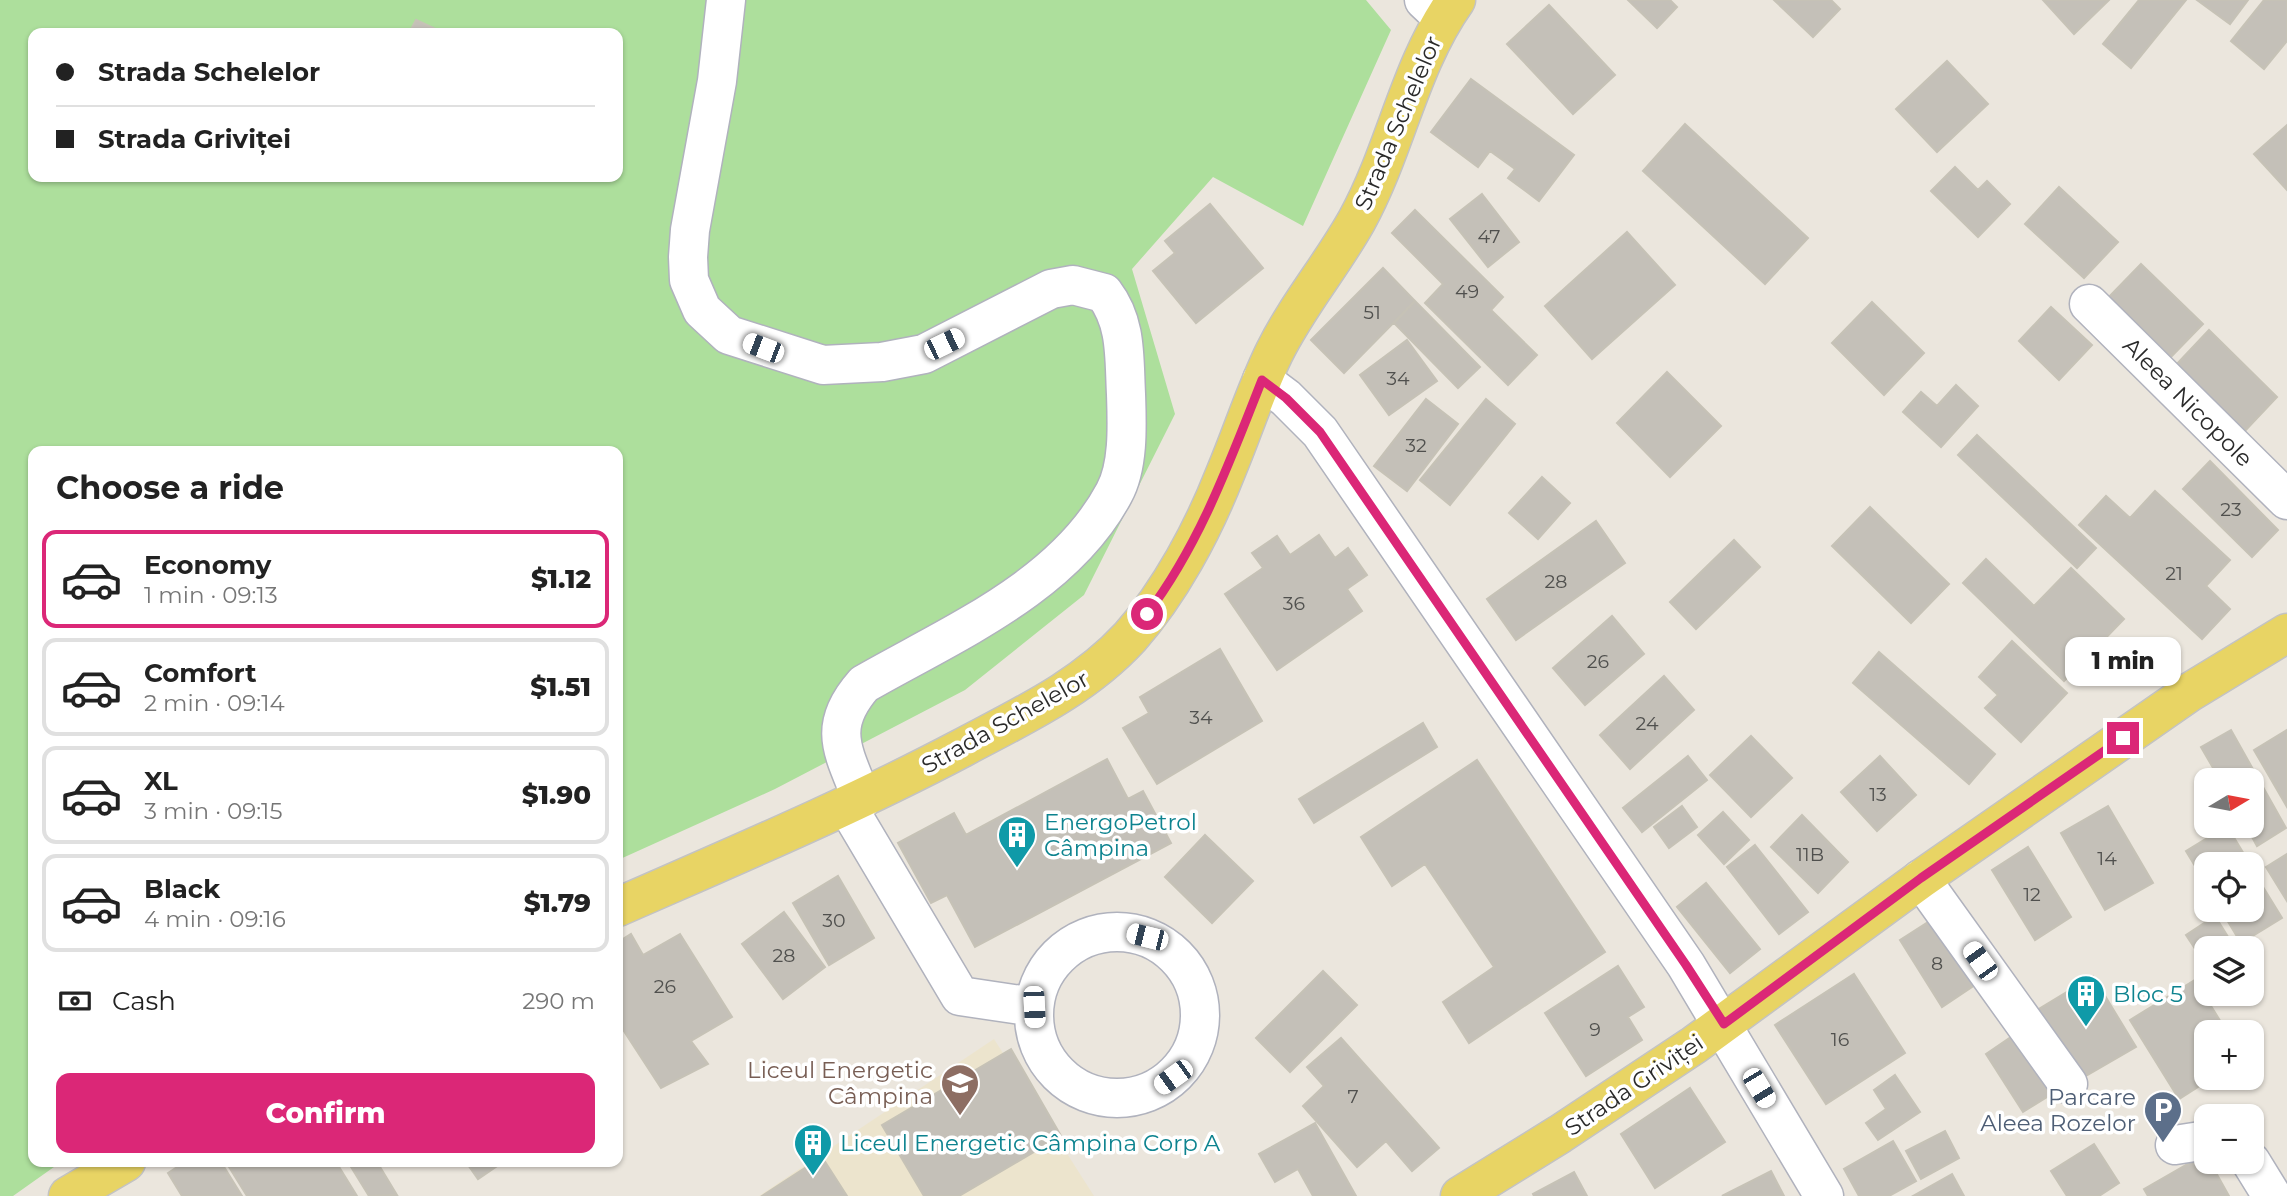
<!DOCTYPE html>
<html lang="en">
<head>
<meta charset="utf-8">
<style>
  body { margin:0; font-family:Montserrat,sans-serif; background:#f2f2f2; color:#222; height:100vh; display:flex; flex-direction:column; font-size:26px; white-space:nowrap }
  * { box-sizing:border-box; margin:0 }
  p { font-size:23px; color:#767676 }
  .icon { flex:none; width:38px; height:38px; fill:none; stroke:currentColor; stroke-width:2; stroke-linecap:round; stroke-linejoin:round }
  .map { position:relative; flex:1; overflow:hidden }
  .drawer { position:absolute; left:28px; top:446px; width:595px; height:721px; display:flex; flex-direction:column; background:#fff; border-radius:14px; box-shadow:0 2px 5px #0004 }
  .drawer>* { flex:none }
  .guide { position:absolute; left:28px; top:28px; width:595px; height:154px; border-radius:14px; box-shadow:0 2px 5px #0004; display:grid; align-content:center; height:154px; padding:0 28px; background:#fff }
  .needle { width:46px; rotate:80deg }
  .fabs { position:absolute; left:2194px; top:768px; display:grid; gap:14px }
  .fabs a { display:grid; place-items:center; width:70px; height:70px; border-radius:14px; background:#fff; box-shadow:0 2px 5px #0004; font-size:35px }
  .end { position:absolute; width:32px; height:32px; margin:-16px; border:9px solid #db2777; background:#fff; box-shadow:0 0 0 4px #fff }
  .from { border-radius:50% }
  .bubble { position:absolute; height:49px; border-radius:14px; background:#fff; box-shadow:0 2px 5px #0004; font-size:23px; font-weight:800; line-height:49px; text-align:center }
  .car { position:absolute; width:21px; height:42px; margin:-21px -10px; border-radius:9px; box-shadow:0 0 5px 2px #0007; background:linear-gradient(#fff 24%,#345 0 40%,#fff 0 76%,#345 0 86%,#fff 0) }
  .guide b { display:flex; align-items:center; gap:24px; height:66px; font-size:26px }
  .guide b+b { border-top:2px solid #e0e0e0 }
  .guide i { width:18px; height:18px; background:#222 }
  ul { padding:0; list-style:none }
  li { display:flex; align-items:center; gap:21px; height:98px; margin:0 14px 10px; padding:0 14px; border:4px solid #e0e0e0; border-radius:14px }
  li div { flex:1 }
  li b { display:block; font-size:26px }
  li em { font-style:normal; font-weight:800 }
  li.on { border-color:#db2777 }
  li>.icon { width:63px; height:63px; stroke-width:1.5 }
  h2 { padding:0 28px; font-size:32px; line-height:84px }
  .pay { display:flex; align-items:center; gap:18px; height:77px; padding:0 28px; font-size:26px }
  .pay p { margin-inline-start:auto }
  .cta { display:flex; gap:14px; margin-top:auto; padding:14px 28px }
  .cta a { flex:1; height:80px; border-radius:14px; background:#db2777; color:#fff; font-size:28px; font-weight:800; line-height:80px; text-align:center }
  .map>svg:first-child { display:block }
  .education { fill:#ece4cd }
  .green { fill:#addf9c; fill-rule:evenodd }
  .building { fill:#c4c0b8; stroke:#c6c2b6; stroke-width:2 }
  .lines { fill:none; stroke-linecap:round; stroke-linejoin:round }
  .minor-casing { stroke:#b0b2bd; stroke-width:41 }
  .major-casing { stroke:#c3c3c3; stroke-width:41 }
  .minor { stroke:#fff; stroke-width:38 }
  .major { stroke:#e8d464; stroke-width:38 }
  .route { stroke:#db2777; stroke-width:9 }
  .labels { text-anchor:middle; stroke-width:7; stroke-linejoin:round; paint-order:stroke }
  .number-label { font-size:19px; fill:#50504e }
  .street-label { font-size:23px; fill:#2a2a2a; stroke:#fff }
  .culture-label { font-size:23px; fill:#0d838f; stroke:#fff; text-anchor:start }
  .education-label { font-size:23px; fill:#785e54; stroke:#fff; text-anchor:end }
  .service-label { font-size:23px; fill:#4e5e75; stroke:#fff; text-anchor:end }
</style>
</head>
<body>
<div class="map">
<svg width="2287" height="1196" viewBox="0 0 2287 1196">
  <rect width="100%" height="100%" fill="#ebe6dd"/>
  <path class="education" d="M994,1039L1094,1196H759Z"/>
  <path class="green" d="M0,0H1366L1391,30L1303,226L1213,177L1132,269L1175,414L1084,595L965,690L775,789L618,860V452H33V1162H61L13,1196H0ZM33,33H618V177H33Z"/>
  <path class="building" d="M1628,0H1670L1677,7L1657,28Z
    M1774,0H1831L1840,9L1813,37Z
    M2043,0H2109L2074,34Z
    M2139,0H2186L2131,68L2103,44Z
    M2197,0H2248L2230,24Z
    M2264,0H2287V41L2264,69L2231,41Z
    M1549,5L1615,75L1573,114L1507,44Z
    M416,20L444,33H409Z
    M1947,61L1988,104L1937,152L1896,109Z
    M1471,79L1574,155L1539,201L1508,178L1515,169L1490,151L1478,167L1431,132Z
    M1685,124L1808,238L1765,284L1643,171Z
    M2287,125V190L2254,154Z
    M1955,167L1978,190L1987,181L2010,204L1978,237L1931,191Z
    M2059,187L2118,242L2084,278L2025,224Z
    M1482,194L1519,242L1488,267L1450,219Z
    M1210,204L1263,268L1196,323L1153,271L1175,253L1165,241Z
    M1415,210L1503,297L1491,310L1537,355L1508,385L1425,303L1443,284L1392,233Z
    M1627,232L1675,285L1592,359L1545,306Z
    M2141,264L2203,324L2166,362L2104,302Z
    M1383,268L1415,301L1344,373L1311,340Z
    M1415,301L1480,367L1458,388L1394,323Z
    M1872,302L1924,353L1884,395L1832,343Z
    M2051,307L2092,345L2059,380L2019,341Z
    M2209,330L2277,397L2242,434L2174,367Z
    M1407,340L1437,381L1389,415L1360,375Z
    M1667,372L1721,426L1670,477L1617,423Z
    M1956,385L1978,406L1941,447L1903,412L1921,392L1937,406Z
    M1426,399L1458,424L1407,491L1374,466Z
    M1486,399L1515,424L1450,505L1420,480Z
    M1977,435L2096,548L2077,568L1958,455Z
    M2210,461L2278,530L2252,557L2183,489Z
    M1542,477L1570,503L1538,539L1509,513Z
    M2155,491L2230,560L2206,586L2230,609L2202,639L2079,525L2106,496L2130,518Z
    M1870,507L1949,584L1911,623L1832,546Z
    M1596,521L1625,563L1516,640L1487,599Z
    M1319,535L1335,558L1348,548L1367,575L1347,589L1362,611L1277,670L1225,594L1263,568L1252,553L1277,536L1290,555Z
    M1734,540L1760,567L1696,629L1670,602Z
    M1986,559L2034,606L2071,568L2124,619L2064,681L1963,583Z
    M1612,616L1644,654L1585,705L1553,668Z
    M2012,641L2067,693L2021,742L1985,708L1998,695L1979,677Z
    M1220,649L1262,721L1157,784L1123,728L1149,713L1140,697Z
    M1879,652L1995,754L1969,784L1853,683Z
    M1664,676L1694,710L1630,769L1600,735Z
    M1423,723L1437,747L1314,823L1299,799Z
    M2231,730L2286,828L2257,846L2246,826H2252V780H2220L2201,747Z
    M2287,730V807L2254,750Z
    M1751,736L1792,778L1751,817L1710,775Z
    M1688,756L1707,780L1642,832L1623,808Z
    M1880,756L1916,795L1877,831L1841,792Z
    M1107,759L1128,799L1143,791L1171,843L975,947L947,895L931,903L898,843L954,813L966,835Z
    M1477,760L1605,952L1469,1043L1443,1002L1494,967L1425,864L1392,886L1361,837Z
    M1682,806L1697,827L1669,848L1654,827Z
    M2108,806L2153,883L2105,910L2061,833Z
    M1723,812L1749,840L1724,864L1698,835Z
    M1802,815L1848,862L1818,893L1771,847Z
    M2227,826L2250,864H2207V886L2186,851Z
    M1205,835L1253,881L1212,923L1165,877Z
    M1755,845L1808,912L1779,934L1727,867Z
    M2028,847L2071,917L2035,940L1992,870Z
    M2287,854V901L2266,867Z
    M2252,869L2282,918L2241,943L2221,910H2252Z
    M838,876L874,938L829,965L793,903Z
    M1706,883L1760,949L1730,973L1677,907Z
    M784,912L825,967L783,999L742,944Z
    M2215,916L2235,948H2207V967L2186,935Z
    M1933,919L1975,985L1942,1007L1900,940Z
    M631,934L643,955L680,934L732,1017L691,1041L708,1064L661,1088L618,1022V942Z
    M1618,966L1644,1007L1628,1017L1642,1040L1586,1076L1545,1013Z
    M1323,971L1357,1005L1290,1072L1256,1038Z
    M1854,974L1905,1053L1826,1104L1775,1025Z
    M2093,976L2136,1047L2079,1080L2037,1010Z
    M2195,980L2227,1032H2207V1078H2212L2179,1099L2130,1020Z
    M2014,1035L2052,1094L2023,1112L1986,1054Z
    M1341,1038L1439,1148L1412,1171L1386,1141L1357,1167L1303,1106L1324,1086L1307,1067Z
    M1011,1049L1061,1136L959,1196H924L882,1125Z
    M1895,1075L1920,1112L1878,1140L1866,1123L1886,1109L1874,1090Z
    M1690,1088L1725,1142L1655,1188L1621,1134Z
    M1315,1123L1356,1196H1313L1298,1169L1275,1182L1259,1154Z
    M1945,1131L1959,1158L1921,1179L1906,1151Z
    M1893,1141L1916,1181L1889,1196H1859L1844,1169Z
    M2094,1144L2119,1183L2099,1196H2067L2051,1171Z
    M2205,1154L2207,1162H2210L2229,1196H2148L2144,1189Z
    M822,1157L847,1196H762Z
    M185,1162H221L242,1196H182L168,1173Z
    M226,1162H336L357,1196H247Z
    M348,1162H377L397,1195L369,1196Z
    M466,1162H503L478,1179Z
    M1771,1171L1784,1196H1722Z
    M1574,1172L1587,1196H1534L1533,1194Z
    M1952,1174L1964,1196H1913Z"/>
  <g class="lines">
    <defs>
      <path id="minor" d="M726,0L717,81L690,230L688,257L689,280L702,310L729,335L823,365L882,362L924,354L1051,289L1073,285L1104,293C1127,323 1124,357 1126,394C1127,424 1129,466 1114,493C1064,587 951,634 864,684C826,727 843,751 862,799
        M1424,0L1443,18
        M2089,304L2287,500
        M1262,380L1286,398L1320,432L1686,965L1824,1196
        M847,806L960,996L1034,1007
        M1921,879L2068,1084
        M1034 1015a83 83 0 1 1 166 0a83 83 0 1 1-166 0Z
        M2175,1145L2207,1140
        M2251,1162L2272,1196"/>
      <path id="major" d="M618,907C734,856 850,807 962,748C1022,716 1083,688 1130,637C1170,592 1203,530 1225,474C1242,434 1255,392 1274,353C1297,306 1332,265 1357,220C1396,149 1409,66 1456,0
        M68,1196L126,1162
        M1460,1196L1560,1134L1694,1045L1921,879L2190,692L2287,633"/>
    </defs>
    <use href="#minor" class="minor-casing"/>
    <use href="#major" class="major-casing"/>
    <use href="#minor" class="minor"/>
    <use href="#major" class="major"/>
  </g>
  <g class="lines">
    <path class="route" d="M1147,614C1200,544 1230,461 1262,380L1286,398L1320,432L1686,965L1724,1024L1921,878L2123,738"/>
  </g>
  <defs>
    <symbol id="building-pin" viewBox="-11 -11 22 30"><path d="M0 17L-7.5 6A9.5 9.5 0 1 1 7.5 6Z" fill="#0f9aa8" stroke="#fff"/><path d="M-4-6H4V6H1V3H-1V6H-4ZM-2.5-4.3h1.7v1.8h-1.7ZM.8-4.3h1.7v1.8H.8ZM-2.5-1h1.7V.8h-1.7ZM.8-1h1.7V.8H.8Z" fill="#fff"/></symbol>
    <symbol id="school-pin" viewBox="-11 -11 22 30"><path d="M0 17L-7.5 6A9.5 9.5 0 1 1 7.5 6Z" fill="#8d6e63" stroke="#fff"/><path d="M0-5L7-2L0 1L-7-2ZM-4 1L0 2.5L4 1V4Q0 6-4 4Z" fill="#fff"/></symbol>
    <symbol id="parking-pin" viewBox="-11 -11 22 30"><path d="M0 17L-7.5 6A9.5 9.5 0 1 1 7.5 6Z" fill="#5c6f8a" stroke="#fff"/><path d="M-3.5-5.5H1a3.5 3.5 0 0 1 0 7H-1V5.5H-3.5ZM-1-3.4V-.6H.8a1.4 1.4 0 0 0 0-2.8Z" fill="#fff"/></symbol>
  </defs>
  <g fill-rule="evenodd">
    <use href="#building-pin" x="995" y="813" width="44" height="60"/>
    <use href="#building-pin" x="2064" y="972" width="44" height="60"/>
    <use href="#school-pin" x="938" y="1061" width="44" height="60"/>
    <use href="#parking-pin" x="2141" y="1088" width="44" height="60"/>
    <use href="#building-pin" x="791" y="1121" width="44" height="60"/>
  </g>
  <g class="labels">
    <g class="number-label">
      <text x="1489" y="243">47</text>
      <text x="1467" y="298">49</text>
      <text x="1372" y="319">51</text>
      <text x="1398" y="385">34</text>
      <text x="1416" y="452">32</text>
      <text x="2231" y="516">23</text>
      <text x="2174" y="580">21</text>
      <text x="1556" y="588">28</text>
      <text x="1294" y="610">36</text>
      <text x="1598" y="668">26</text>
      <text x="1201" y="724">34</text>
      <text x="1647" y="730">24</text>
      <text x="1878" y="801">13</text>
      <text x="1810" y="861">11B</text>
      <text x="2107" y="865">14</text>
      <text x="2032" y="901">12</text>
      <text x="834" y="927">30</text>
      <text x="784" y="962">28</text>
      <text x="1937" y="970">8</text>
      <text x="665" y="993">26</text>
      <text x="1595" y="1036">9</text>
      <text x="1840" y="1046">16</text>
      <text x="1353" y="1103">7</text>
    </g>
    <g class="street-label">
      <text transform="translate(1398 123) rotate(-67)" y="8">Strada Schelelor</text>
      <text transform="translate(2188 402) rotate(45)" y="8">Aleea Nicopole</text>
      <text transform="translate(1005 722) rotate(-29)" y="8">Strada Schelelor</text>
      <text transform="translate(1634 1085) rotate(-34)" y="8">Strada Griviței</text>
    </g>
    <g class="culture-label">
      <text x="1044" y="830">EnergoPetrol<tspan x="1044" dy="26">Câmpina</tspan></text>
      <text x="2113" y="1002">Bloc 5</text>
      <text x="840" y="1151">Liceul Energetic Câmpina Corp A</text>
    </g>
    <g class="education-label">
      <text x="933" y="1078">Liceul Energetic<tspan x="933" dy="26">Câmpina</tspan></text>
    </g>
    <g class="service-label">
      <text x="2136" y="1105">Parcare<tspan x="2136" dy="26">Aleea Rozelor</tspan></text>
    </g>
  </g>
</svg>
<div class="fabs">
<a><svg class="needle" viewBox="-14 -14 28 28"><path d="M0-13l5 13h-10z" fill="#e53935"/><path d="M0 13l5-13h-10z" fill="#767676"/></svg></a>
<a><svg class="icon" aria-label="locate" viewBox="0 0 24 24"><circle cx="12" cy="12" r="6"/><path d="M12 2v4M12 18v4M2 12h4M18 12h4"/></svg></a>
<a><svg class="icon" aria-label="layers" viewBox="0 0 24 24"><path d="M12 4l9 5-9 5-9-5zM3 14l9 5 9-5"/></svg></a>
<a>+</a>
<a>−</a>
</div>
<i class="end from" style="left:1147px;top:614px"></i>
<i class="end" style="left:2123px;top:738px"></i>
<div class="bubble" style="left:2065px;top:637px;width:116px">1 min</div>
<i class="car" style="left:944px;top:344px;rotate:64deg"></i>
<i class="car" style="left:763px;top:348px;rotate:291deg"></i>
<i class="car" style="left:1147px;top:937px;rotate:284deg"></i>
<i class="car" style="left:1980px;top:961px;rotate:324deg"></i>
<i class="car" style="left:1034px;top:1007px;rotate:177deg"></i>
<i class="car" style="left:1173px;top:1077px;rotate:234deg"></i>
<i class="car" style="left:1759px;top:1088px;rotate:149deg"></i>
<div class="guide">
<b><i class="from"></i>Strada Schelelor</b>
<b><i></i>Strada Griviței</b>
</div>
<section class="drawer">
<h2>Choose a ride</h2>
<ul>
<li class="on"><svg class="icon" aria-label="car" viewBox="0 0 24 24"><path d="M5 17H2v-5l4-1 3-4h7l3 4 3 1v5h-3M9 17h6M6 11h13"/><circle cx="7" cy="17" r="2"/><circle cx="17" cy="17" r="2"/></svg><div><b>Economy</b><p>1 min · 09:13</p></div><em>$1.12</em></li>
<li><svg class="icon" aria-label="car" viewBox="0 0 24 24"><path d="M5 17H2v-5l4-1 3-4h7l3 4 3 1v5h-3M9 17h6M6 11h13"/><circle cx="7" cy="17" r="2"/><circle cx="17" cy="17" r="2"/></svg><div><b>Comfort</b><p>2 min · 09:14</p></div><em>$1.51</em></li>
<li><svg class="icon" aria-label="car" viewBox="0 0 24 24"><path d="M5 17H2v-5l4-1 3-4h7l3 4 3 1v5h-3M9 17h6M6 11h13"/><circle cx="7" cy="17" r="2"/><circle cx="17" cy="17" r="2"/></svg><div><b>XL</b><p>3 min · 09:15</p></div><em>$1.90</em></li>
<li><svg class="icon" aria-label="car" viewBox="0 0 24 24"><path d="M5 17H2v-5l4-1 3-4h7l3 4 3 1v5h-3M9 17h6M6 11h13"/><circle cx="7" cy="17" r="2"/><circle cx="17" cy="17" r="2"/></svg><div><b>Black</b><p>4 min · 09:16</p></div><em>$1.79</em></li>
</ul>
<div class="pay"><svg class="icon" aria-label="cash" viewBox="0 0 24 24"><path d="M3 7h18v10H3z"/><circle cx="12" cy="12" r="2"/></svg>Cash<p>290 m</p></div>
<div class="cta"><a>Confirm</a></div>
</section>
</div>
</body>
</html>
